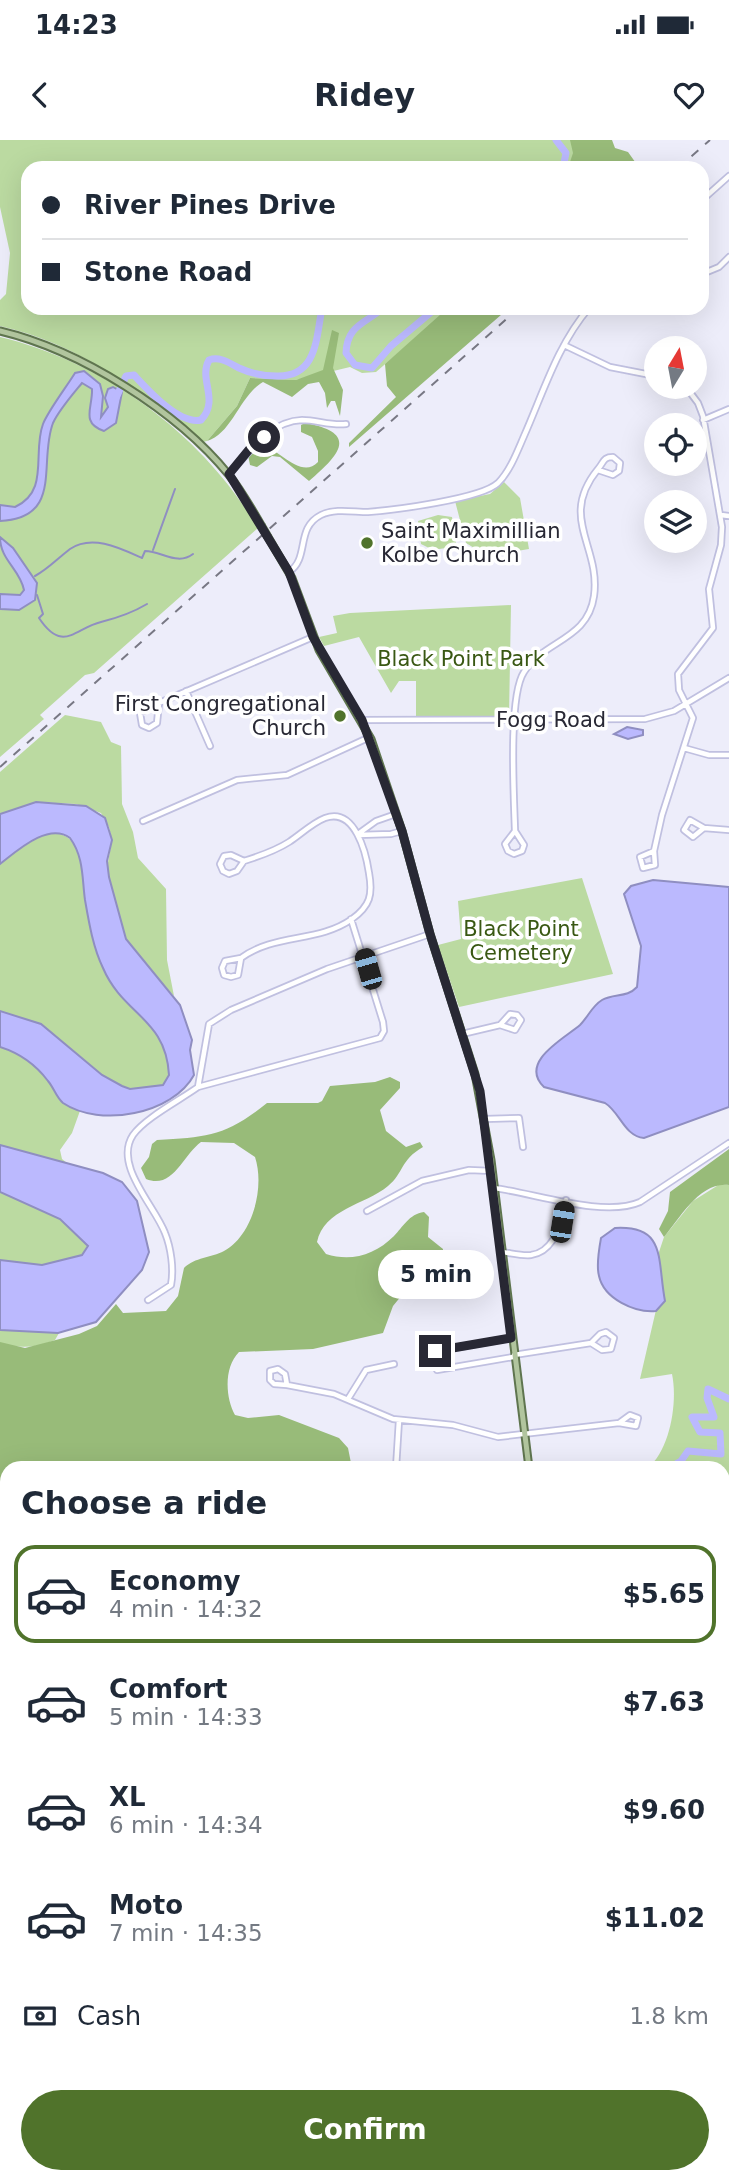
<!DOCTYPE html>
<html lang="en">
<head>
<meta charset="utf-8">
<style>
  body { margin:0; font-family:"DejaVu Sans",sans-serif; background:#f6f6f7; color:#1f2937; height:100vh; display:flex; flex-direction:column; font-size:26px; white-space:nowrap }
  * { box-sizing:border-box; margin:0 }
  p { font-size:23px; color:#747a83 }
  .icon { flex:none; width:38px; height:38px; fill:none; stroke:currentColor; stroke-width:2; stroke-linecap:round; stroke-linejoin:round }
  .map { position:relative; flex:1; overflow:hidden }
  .side { position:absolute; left:0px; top:1321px; width:730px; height:723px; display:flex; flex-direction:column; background:#fff; border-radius:21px 21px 0 0; box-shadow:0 7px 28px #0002 }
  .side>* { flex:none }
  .guide { position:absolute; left:21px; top:21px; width:688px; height:154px; border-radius:21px; box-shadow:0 7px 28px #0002; display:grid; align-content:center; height:154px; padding:0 21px; background:#fff }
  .needle { width:46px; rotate:10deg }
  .controls { position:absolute; left:644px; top:196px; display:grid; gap:14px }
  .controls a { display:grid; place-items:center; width:63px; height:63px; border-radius:50%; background:#fff; box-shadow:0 7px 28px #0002; font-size:35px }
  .end { position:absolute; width:32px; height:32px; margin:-16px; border:9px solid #282834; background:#fff; box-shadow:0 0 0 4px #fff }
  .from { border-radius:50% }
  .bubble { position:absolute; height:49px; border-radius:24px; background:#fff; box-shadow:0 7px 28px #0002; font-size:23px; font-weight:700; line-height:49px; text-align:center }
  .car { position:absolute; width:21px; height:42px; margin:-21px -10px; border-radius:9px; box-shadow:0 0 5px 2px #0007; background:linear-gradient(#222 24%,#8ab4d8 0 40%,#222 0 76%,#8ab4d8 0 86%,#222 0) }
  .guide b { display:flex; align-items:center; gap:24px; height:66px; font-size:26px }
  .guide b+b { border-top:2px solid #e0e1e3 }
  .guide i { width:18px; height:18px; background:#1f2937 }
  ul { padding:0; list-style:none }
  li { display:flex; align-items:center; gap:21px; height:98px; margin:0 14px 10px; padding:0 7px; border:4px solid transparent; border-radius:21px }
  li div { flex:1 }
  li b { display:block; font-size:26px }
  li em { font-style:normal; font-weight:700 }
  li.current { border-color:#50732b }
  li>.icon { width:63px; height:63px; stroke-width:1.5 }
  h2 { padding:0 21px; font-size:32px; line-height:84px }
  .pay { display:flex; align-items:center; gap:18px; height:77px; padding:0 21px; font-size:26px }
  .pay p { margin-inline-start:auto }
  .cta { display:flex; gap:14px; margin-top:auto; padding:14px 21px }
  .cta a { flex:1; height:80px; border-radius:42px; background:#50732b; color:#fff; font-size:28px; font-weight:700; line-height:80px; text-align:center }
  .status { display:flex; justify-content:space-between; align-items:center; height:49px; padding:0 35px; background:#fff; direction:ltr }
  .status svg { height:19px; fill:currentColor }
  header { display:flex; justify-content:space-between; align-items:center; height:91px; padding:0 21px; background:#fff; font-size:32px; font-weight:700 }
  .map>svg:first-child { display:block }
  .green { fill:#bbdaa1 }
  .forest { fill:#98bb79 }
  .water { fill:#bbb9fe; stroke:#8f8ec1; stroke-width:2 }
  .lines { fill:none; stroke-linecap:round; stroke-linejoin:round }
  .stream { stroke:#8f8ec1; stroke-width:2 }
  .river { stroke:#bbb9fe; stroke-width:7 }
  .minor-casing { stroke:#c0c0e0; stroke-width:8 }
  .major-casing { stroke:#5f754f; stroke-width:9 }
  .minor { stroke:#fff; stroke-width:4.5 }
  .major { stroke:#b1c59e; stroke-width:5 }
  .rail { stroke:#787884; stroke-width:2; stroke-dasharray:9 9; stroke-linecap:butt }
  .major-bridge-casing { stroke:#5f754f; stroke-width:9; stroke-linecap:butt }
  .major-bridge { stroke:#b1c59e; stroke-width:5 }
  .route { stroke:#282834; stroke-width:9 }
  .poi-dot { fill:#50732b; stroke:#fff; stroke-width:2.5 }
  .labels { text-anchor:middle; stroke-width:7; stroke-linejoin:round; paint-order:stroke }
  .poi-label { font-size:21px; fill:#282834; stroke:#fff; text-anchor:start }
  .park-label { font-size:21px; fill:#395813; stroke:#fff }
  .street-label { font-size:21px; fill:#282834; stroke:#fff }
</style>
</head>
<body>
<div class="status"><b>14:23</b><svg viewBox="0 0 49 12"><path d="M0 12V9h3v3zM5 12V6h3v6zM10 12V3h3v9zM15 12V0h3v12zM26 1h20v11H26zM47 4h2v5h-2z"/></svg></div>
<header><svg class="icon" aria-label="back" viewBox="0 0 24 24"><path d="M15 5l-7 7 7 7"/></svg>Ridey<svg class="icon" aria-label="heart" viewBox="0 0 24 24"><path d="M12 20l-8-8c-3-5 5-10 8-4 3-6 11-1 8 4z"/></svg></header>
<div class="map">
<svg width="729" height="2043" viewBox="0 0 729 2043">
  <rect width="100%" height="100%" fill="#ededfa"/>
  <path class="green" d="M0,0H575L574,28H28V168H450L376,232L362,233L350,227L296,240L250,238L237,266L207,301L203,302C141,251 79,204 0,186V160L6,154L10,113L0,67Z
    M0,197C105,222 203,295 258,388L94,533L85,535L40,575L44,579L0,617Z
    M504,342L520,358L529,409L487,416L466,403L455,361L490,354Z
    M438,375L452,377L456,403L452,407L433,410L421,404L418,381Z
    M511,465L509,576H416V541H399L391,553L359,497L324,506L319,497L337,493L333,476L350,473Z
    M65,575L101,582L111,602L121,606L122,664L133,692L138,718L166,749L167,820L174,856L127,805L107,728L112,700L109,687L101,673L76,664L36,662L0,674V632Z
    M55,693C88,697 79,741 87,764C91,779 102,793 109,807C123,830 188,924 163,945L130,949L122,947L102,935L41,884L0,871V721L44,694Z
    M582,738L613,834L459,867L438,805L461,799L458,761Z
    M0,905L22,915L81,968L72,993L60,1010L62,1019L72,1027L0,1007Z
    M720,1044L729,1045V1400L723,1425V1328H648C670,1310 678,1262 672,1234L640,1239L662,1144L657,1118L664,1097L693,1061Z
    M0,1050L60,1079L87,1102L88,1110C64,1131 29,1124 0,1121Z
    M0,1190L59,1193L55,1200C36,1208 19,1209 0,1203Z
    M729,1427V1524L723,1517V1434Z
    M7,1818V1966L0,1969V1820Z
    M723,1857L729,1864V2019L723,2026Z
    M290,2037H368L370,2043H289Z
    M375,2037H714L709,2043H376Z"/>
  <path class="forest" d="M570,0H612L615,8L628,12L638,26L653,23L657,28H568L573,13Z
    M442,168H509L349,307V303L396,257L387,246L385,224L441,174Z
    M332,190L339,193L333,228L343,250L340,276L335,261H331L327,268L325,253L319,242L308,244L292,257L263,242C240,255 232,294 207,301L237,266L250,238L296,240L323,230Z
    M305,283C361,293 338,316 309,341L280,317L272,316L257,327L250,325L248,315L261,305C280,309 301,340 318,322V311L312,297L301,292V285Z
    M390,937L400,942V948L380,970L386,991L406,1007L420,1002L423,1007C400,1020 404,1033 388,1046C365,1065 324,1069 317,1102L326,1114C351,1122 375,1115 394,1096C403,1087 409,1074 424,1072L429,1077L428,1097L443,1109V1121L402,1155L393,1166L383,1193L313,1209L239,1212C224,1227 225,1257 235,1275L248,1278L279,1275L339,1298L348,1308L352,1328H7V1610L0,1609V1202L25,1208L79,1194L97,1186L116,1164L123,1173L166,1171L178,1156L184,1128C195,1117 211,1118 224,1111C253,1095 265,1047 255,1017L234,1003L201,1002C183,1015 173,1050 146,1039L141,1028L149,1017L152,1004L157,1000C208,997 226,996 267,963H318L322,961L330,946L375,942Z
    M729,1009V1045C700,1041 680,1078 664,1097L659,1089L668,1071L670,1052Z
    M0,1632L7,1643L4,1662L7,1700L0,1703Z"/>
  <path class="water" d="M84,231L100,244L103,256L101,277L108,267L105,258L108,249L113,247L122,252L116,283L104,291C80,283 93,267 92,249L82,243C73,254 59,270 53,283C38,322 64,378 0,381V365L15,367C50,351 32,313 43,284C48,271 67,246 75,233Z
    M0,397L13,408L37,443L35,460L19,470L0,469V454L20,455L24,450C20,429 0,420 0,397Z
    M627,587L643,590V595L628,599L614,594Z
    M36,662L86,666L105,678L112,700L107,721L109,737L126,799L180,865L192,900L190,910L194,935C173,974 100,988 63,963C56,957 54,948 48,941C36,925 19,913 0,907V871L41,884L102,935L122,946L130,949L163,945L169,935C166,878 123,875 103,828C93,807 89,783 85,760C82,739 84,717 70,698C48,682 17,711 0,724V674Z
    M653,740L729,747V967L644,998C624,996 620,972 605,963L544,947C518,922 565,898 580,885C588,877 592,866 602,860C614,853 627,858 637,847L641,806L624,754L631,746Z
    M0,1005L103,1033L122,1042L137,1061L149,1112L142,1130L96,1182L58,1193L0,1190V1120L42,1125L82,1115L88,1106L60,1079L0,1052Z
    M615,1088C667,1085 657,1120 665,1161L656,1171C635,1173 604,1159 599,1136C596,1125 599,1109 601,1098Z
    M7,1700V1819L0,1820V1703Z
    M7,1962V2024L2,2029L7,2037H242L245,2041L249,2037H290L289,2043H0V1969Z"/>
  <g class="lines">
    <path class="stream" d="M153,410L175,349
      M35,436C48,429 57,419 70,409C92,394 120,408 142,418L145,411C162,411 177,426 193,414
      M37,455L43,474L39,478C63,514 75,488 101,482C117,478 132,473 147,464
      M723,1687L729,1684
      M723,1886L729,1887"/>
    <path class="river" d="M556,0L566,13L563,28
      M383,168C365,184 347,185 346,213L355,225L372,228L391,206L436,168
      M116,258L126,236L134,235C148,250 179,285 201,280C220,260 198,239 209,220C220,216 229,223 239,228C252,234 263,236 277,236C317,237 316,199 322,168
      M669,1328L681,1321L688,1311L721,1314L720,1293L700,1292L692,1277H714L707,1258L708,1249L729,1259"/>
    <defs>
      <path id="minor" d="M702,60L729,36
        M702,134L719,127L729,117
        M564,205L610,227L656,236
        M703,280L729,269
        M229,334C248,314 269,281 302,280C317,280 331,286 346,284
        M721,375L729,376
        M289,432C310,418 295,388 321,375C335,368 353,372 368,372C394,370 481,359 498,343C510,331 517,312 524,296C543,253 558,204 589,168
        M186,551L210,606
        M159,563L313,497
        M159,563L157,583L149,588L142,585L140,573Z
        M361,580L645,579L674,571L729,538
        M684,608L709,615H729
        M690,680L704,688L693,697L684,690Z
        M143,681L237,640L287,635L370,597
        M704,688L729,690
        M515,691C514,657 508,556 524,532C544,500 588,500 594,456C601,406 558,378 598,329C604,322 603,317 613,317L620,323L619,331L613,335L598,330
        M515,691L524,705L522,711L514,714L508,711L505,704Z
        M358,694L376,681L396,674
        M358,695L391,694L402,691
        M654,711L662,675L693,578L679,550L678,534L713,488L709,449L721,405L722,387L703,276L698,263L686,247
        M654,711L655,725L643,728L640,717Z
        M231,715L244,721L237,731L229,734L223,731L220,724L224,716Z
        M241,818C275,793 318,803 352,779C370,766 373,755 369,733C366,713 355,667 325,678C312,683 300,695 289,702C275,711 260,716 244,721
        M241,818L238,835L231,837L224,835L222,828L225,821Z
        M462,894L500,885L515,890L521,880L517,875L510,874L500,885
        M198,947L380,898L384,891L383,882L351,779
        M485,979L519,978L523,1007
        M494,1048C534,1053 604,1078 640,1062L729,1003
        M367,1071L422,1041L469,1030L492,1031
        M502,1112C511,1113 521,1116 531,1115C555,1112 563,1079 566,1060
        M148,1160L171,1145C174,1129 171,1108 165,1093C155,1066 113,1025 133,995C145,978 180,960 198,947L209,884L231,870L327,829L430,794
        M606,1192L614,1198L611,1209L602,1210L591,1203L600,1194Z
        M511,1198L437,1211L431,1218L437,1230L513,1217
        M514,1215L591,1203
        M278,1229L285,1234L287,1245L274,1244L270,1240V1231Z
        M287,1245L334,1254L393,1279L453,1285L498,1297L619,1283
        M348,1259L366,1230L394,1224
        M630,1275L638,1278L636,1286L619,1283Z
        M396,1328L399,1280
        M1,1619L7,1628
        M723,2034L729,2027
        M716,2043L720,2037"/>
      <path id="major" d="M0,191C80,210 177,271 229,335C241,350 251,368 261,385
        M268,397L292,438L319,510L371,599L402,691L430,794L475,934L491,1020L529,1328
        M723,1522L729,1529"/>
    </defs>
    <use href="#minor" class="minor-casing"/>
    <use href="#major" class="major-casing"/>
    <use href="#minor" class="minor"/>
    <use href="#major" class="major"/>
    <path class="rail" d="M678,28L710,0
      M0,627L519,168"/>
    <defs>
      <path id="major-bridge" d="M261,385L268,397"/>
    </defs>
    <use href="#major-bridge" class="major-bridge-casing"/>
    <use href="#major-bridge" class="major-bridge"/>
  </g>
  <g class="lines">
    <path class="route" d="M264,297L252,306L229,334L289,432L313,497L362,580L402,691L430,794L480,951L511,1198L435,1211"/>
  </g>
  <g class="poi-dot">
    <circle cx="367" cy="403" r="7"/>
    <circle cx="340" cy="576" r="7"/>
  </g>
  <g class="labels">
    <g class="poi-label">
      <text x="381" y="398">Saint Maximillian<tspan x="381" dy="24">Kolbe Church</tspan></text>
      <text x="326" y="571" text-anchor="end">First Congregational<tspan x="326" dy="24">Church</tspan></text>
    </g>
    <g class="park-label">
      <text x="461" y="526">Black Point Park</text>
      <text x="521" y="796">Black Point<tspan x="521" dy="24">Cemetery</tspan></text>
    </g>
    <g class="street-label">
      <text x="551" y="587">Fogg Road</text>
    </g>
  </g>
</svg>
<div class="controls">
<a><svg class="needle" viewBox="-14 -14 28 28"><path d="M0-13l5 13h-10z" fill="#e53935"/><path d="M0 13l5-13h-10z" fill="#747a83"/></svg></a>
<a><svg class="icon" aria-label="locate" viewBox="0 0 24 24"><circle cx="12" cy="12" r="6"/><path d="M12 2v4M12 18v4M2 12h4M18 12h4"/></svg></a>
<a><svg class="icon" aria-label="layers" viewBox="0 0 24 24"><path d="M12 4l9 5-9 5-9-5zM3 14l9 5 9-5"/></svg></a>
</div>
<i class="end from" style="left:264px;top:297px"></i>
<i class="end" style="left:435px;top:1211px"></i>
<div class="bubble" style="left:378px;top:1110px;width:116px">5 min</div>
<i class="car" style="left:368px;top:829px;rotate:344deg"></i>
<i class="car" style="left:562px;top:1082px;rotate:9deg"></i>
<div class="guide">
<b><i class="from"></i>River Pines Drive</b>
<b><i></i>Stone Road</b>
</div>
<section class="side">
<h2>Choose a ride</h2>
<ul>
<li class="current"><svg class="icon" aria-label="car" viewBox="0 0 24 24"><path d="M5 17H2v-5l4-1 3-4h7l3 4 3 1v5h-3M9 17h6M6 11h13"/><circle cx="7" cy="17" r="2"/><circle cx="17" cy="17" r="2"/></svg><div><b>Economy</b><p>4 min · 14:32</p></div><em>$5.65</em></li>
<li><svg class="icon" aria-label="car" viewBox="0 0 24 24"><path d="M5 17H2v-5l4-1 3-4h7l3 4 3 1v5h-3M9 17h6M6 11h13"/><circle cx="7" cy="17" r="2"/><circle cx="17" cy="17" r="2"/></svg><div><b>Comfort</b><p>5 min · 14:33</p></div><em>$7.63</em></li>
<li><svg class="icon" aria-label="car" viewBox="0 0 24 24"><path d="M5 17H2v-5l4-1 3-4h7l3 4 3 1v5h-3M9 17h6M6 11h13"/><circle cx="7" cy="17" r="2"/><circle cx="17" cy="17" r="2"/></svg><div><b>XL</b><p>6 min · 14:34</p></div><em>$9.60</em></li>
<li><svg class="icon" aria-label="car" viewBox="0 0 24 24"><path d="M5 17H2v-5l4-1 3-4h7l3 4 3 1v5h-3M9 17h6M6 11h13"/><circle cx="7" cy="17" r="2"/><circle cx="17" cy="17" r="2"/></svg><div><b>Moto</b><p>7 min · 14:35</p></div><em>$11.02</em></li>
</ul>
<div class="pay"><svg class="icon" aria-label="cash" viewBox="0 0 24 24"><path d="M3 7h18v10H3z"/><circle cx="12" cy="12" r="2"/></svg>Cash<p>1.8 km</p></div>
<div class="cta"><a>Confirm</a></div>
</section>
</div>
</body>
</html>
